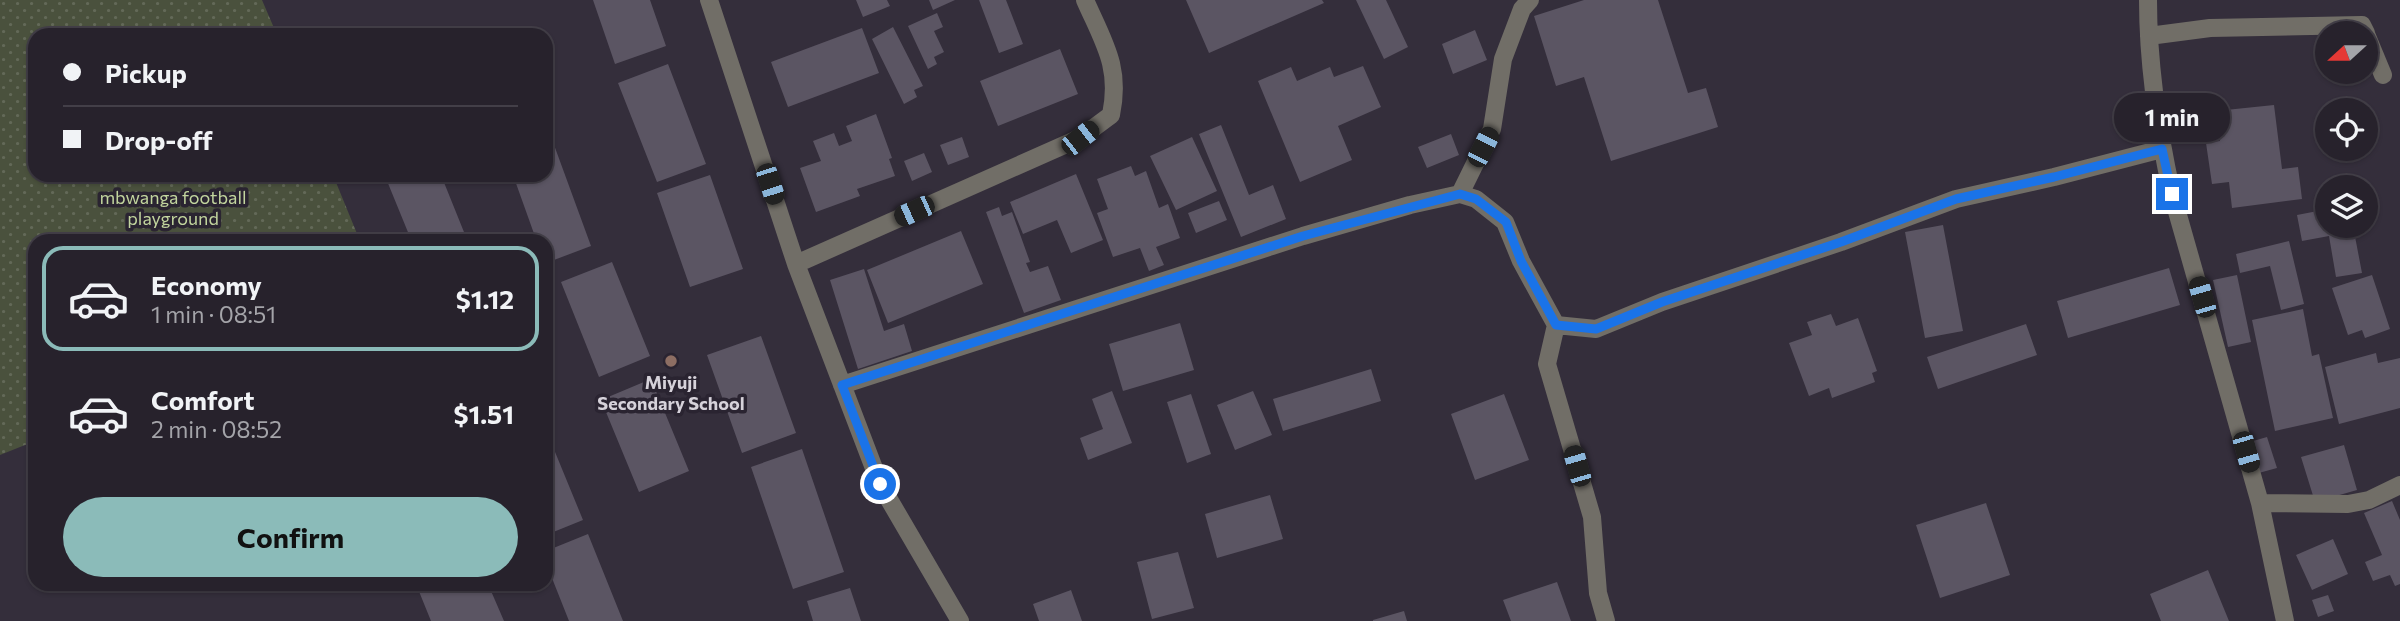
<!DOCTYPE html>
<html lang="en">
<head>
<meta charset="utf-8">
<style>
  body { margin:0; font-family:Commissioner,sans-serif; background:#332f38; color:#f1f3f6; height:100vh; display:flex; flex-direction:column; font-size:26px; white-space:nowrap }
  * { box-sizing:border-box; margin:0 }
  p { font-size:23px; color:#a4a4a9 }
  .icon { flex:none; width:38px; height:38px; fill:none; stroke:currentColor; stroke-width:2; stroke-linecap:round; stroke-linejoin:round }
  .map { position:relative; flex:1; overflow:hidden }
  .sheet { position:absolute; left:28px; top:234px; width:525px; height:357px; display:flex; flex-direction:column; background:#27222c; border-radius:21px; box-shadow:0 2px 5px #0004,0 0 0 2px #433f48 }
  .sheet>* { flex:none }
  .top-card { position:absolute; left:28px; top:28px; width:525px; height:154px; border-radius:21px; box-shadow:0 2px 5px #0004,0 0 0 2px #433f48; display:grid; align-content:center; height:154px; padding:0 35px; background:#27222c }
  .needle { width:46px; rotate:249deg }
  .buttons { position:absolute; left:2315px; top:21px; display:grid; gap:14px }
  .buttons a { display:grid; place-items:center; width:63px; height:63px; border-radius:50%; background:#27222c; box-shadow:0 2px 5px #0004,0 0 0 2px #433f48; font-size:35px }
  .end { position:absolute; width:32px; height:32px; margin:-16px; border:9px solid #1a73e8; background:#fff; box-shadow:0 0 0 4px #fff }
  .from { border-radius:50% }
  .bubble { position:absolute; height:49px; border-radius:24px; background:#27222c; box-shadow:0 2px 5px #0004,0 0 0 2px #433f48; font-size:23px; font-weight:700; line-height:49px; text-align:center }
  .car { position:absolute; width:21px; height:42px; margin:-21px -10px; border-radius:9px; box-shadow:0 0 5px 2px #0007; background:linear-gradient(#222 24%,#8ab4d8 0 40%,#222 0 76%,#8ab4d8 0 86%,#222 0) }
  .top-card b { display:flex; align-items:center; gap:24px; height:66px; font-size:26px }
  .top-card b+b { border-top:2px solid #433f48 }
  .top-card i { width:18px; height:18px; background:#f1f3f6 }
  ul { padding:12px 0 0; list-style:none }
  li { display:flex; align-items:center; gap:21px; height:105px; margin:0 14px 10px; padding:0 21px; border:4px solid transparent; border-radius:21px }
  li div { flex:1 }
  li b { display:block; font-size:26px }
  li em { font-style:normal; font-weight:700 }
  li.active { border-color:#8bbbb9 }
  li>.icon { width:63px; height:63px; stroke-width:1.5 }
  .button { display:flex; gap:14px; margin-top:auto; padding:14px 35px }
  .button a { flex:1; height:80px; border-radius:42px; background:#8bbbb9; color:#111; font-size:28px; font-weight:700; line-height:80px; text-align:center }
  .map>svg:first-child { display:block }
  .park { fill:url(#park-dots) }
  .building { fill:#5b5563 }
  .lines { fill:none; stroke-linecap:round; stroke-linejoin:round }
  .minor { stroke:#716e67; stroke-width:18 }
  .route { stroke:#1a73e8; stroke-width:9 }
  .education-dot { fill:#8d6e63; stroke:#2a2431; stroke-width:2.5 }
  .labels { text-anchor:middle; stroke-width:7; stroke-linejoin:round; paint-order:stroke }
  .park-label { font-size:18px; fill:#c2d59e; stroke:#2a2431 }
  .poi-label { font-size:18px; font-weight:bold; fill:#d6d2da; stroke:#2a2431 }
</style>
</head>
<body>
<div class="map">
<svg width="2400" height="621" viewBox="0 0 2400 621">
  <defs>
    <pattern id="park-dots" width="8" height="8" patternUnits="userSpaceOnUse" patternTransform="scale(1.75)"><rect width="8" height="8" fill="#4a513d"/><path d="M2 2h.1M6 6h.1" fill="none" stroke="#636958" stroke-width="1.8" stroke-linecap="round"/></pattern>
  </defs>
  <rect width="100%" height="100%" fill="#342e3b"/>
  <path class="park" d="M0,0H262L277,35H35V175H333L360,241L35,242V441L0,455Z"/>
  <path class="building" d="M593,0H650L666,46L615,64Z
    M856,0H887L890,6L863,17Z
    M929,0H955L933,10Z
    M979,0H1006L1023,44L999,53Z
    M1186,0H1322L1324,3L1209,53Z
    M1356,0H1386L1408,47L1384,59Z
    M1584,0H1658L1688,93L1706,88L1718,127L1611,161L1584,77L1556,86L1534,16Z
    M937,13L943,27L934,31L944,52L934,57L937,64L928,69L908,26Z
    M893,27L923,86L914,90L917,97L904,104L872,39Z
    M862,28L879,73L788,107L771,62Z
    M1475,30L1487,60L1453,74L1442,44Z
    M1060,49L1078,94L998,126L980,81Z
    M668,64L706,164L657,182L618,83Z
    M1363,66L1381,107L1338,126L1352,160L1300,182L1258,81L1291,67L1297,81L1330,67L1334,77Z
    M2274,105L2282,169L2298,167L2302,199L2232,208L2229,182L2212,184L2206,143L2220,141L2216,111Z
    M876,114L892,158L889,159L895,176L857,189L860,196L816,212L800,168L821,161L813,141L834,133L839,146L852,141L846,126Z
    M546,123L591,246L546,263V242H537L513,175H546Z
    M1221,125L1249,195L1273,185L1286,219L1241,237L1199,134Z
    M1451,134L1459,155L1427,168L1418,147Z
    M962,137L969,157L948,165L940,145Z
    M1192,137L1217,191L1176,210L1150,156Z
    M924,153L932,172L912,181L904,161Z
    M1131,166L1135,176L1146,171L1159,208L1168,204L1180,238L1156,247L1164,265L1149,271L1140,248L1113,257L1097,213L1108,209L1097,179Z
    M1076,174L1103,240L1071,253L1057,220L1023,234L1010,202Z
    M441,175L468,242H412L385,176Z
    M710,175L743,269L690,287L657,193Z
    M1219,201L1227,220L1196,233L1188,213Z
    M999,207L1002,216L1012,212L1030,262L1026,263L1030,272L1048,266L1061,300L1024,313L986,212Z
    M2328,209V226H2353L2362,273L2336,277L2329,236L2302,241L2297,215Z
    M1943,225L1963,331L1925,338L1905,232Z
    M961,231L983,284L888,323L867,270Z
    M2289,241L2304,304L2281,310L2270,266L2240,273L2236,254Z
    M612,262L650,356L599,377L561,282Z
    M2169,268L2180,305L2068,338L2057,301Z
    M864,269L884,331L904,324L912,351L858,369L830,280Z
    M2237,275L2251,342L2228,347L2213,280Z
    M2372,275L2390,329L2365,338L2362,330L2348,335L2332,288Z
    M2303,309L2312,356L2319,354L2333,418L2275,431L2252,320Z
    M1831,314L1836,326L1858,318L1877,371L1872,373L1875,382L1832,398L1829,388L1809,396L1789,343L1812,335L1807,322Z
    M1180,323L1194,370L1123,391L1109,344Z
    M2026,324L2037,355L1938,389L1927,357Z
    M761,336L796,433L742,453L707,355Z
    M2376,353L2378,363L2400,358V408L2339,424L2325,367Z
    M1371,369L1381,401L1283,431L1273,399Z
    M651,379L689,471L639,492L601,400Z
    M1112,391L1132,443L1088,460L1080,438L1103,429L1092,399Z
    M1253,391L1272,435L1235,450L1217,405Z
    M1191,394L1211,454L1187,463L1167,402Z
    M1504,394L1529,460L1475,480L1451,414Z
    M546,430L583,520L546,535Z
    M2267,437L2277,468L2255,474L2246,443Z
    M2344,445L2357,490L2315,502L2301,457Z
    M802,449L844,572L793,589L751,467Z
    M1270,495L1283,539L1217,558L1205,514Z
    M2392,501L2400,520V584L2395,586L2390,575L2373,581L2365,562L2382,555L2364,513Z
    M1986,503L2010,575L1940,598L1916,525Z
    M588,534L623,621H569L546,563V551Z
    M2333,539L2348,574L2312,590L2296,555Z
    M1178,552L1194,608L1152,619L1137,562Z
    M2208,570L2229,621H2161L2150,594Z
    M1557,582L1571,621H1511L1503,600Z
    M416,584H488L504,621H431Z
    M850,588L861,621H813L807,601Z
    M1071,590L1082,621H1039L1033,604Z
    M2328,595L2334,611L2318,617L2312,600Z
    M1404,611L1407,621H1373V620Z"/>
  <g class="lines">
    <path class="minor" d="M709,0L796,264L880,484L960,621
      M2148,0C2148,65 2158,131 2172,194L2260,503L2285,621
      M2366,34L2383,75
      M2149,36L2210,28L2362,25L2366,33
      M1460,194L1476,199L1505,222L1521,261L1556,325L1596,329L1662,302L1841,242L1956,199L2054,177L2162,149
      M796,264L1080,138L1111,115C1121,67 1104,43 1085,0
      M1556,325L1547,364L1592,517L1598,593L1606,621
      M842,385L1303,236L1410,205L1460,194L1492,129L1503,59L1522,9L1530,0
      M2260,503L2348,504L2369,500L2400,485"/>
  </g>
  <g class="lines">
    <path class="route" d="M880,484L842,385L1303,236L1460,194L1476,199L1506,222L1521,261L1556,325L1596,329L1662,302L1841,242L1956,199L2054,177L2162,149L2172,194"/>
  </g>
  <circle class="education-dot" cx="671" cy="361" r="7"/>
  <g class="labels">
    <g class="park-label">
      <text x="173" y="204">mbwanga football<tspan x="173" dy="21">playground</tspan></text>
    </g>
    <g class="poi-label">
      <text x="671" y="389">Miyuji<tspan x="671" dy="21">Secondary School</tspan></text>
    </g>
  </g>
</svg>
<div class="buttons">
<a><svg class="needle" viewBox="-14 -14 28 28"><path d="M0-13l5 13h-10z" fill="#e53935"/><path d="M0 13l5-13h-10z" fill="#a4a4a9"/></svg></a>
<a><svg class="icon" aria-label="locate" viewBox="0 0 24 24"><circle cx="12" cy="12" r="6"/><path d="M12 2v4M12 18v4M2 12h4M18 12h4"/></svg></a>
<a><svg class="icon" aria-label="layers" viewBox="0 0 24 24"><path d="M12 4l9 5-9 5-9-5zM3 14l9 5 9-5"/></svg></a>
</div>
<i class="end from" style="left:880px;top:484px"></i>
<i class="end" style="left:2172px;top:194px"></i>
<div class="bubble" style="left:2114px;top:93px;width:116px">1 min</div>
<i class="car" style="left:1080px;top:138px;rotate:52deg"></i>
<i class="car" style="left:1483px;top:147px;rotate:27deg"></i>
<i class="car" style="left:770px;top:184px;rotate:162deg"></i>
<i class="car" style="left:914px;top:211px;rotate:246deg"></i>
<i class="car" style="left:2202px;top:297px;rotate:344deg"></i>
<i class="car" style="left:2246px;top:452px;rotate:164deg"></i>
<i class="car" style="left:1577px;top:466px;rotate:344deg"></i>
<div class="top-card">
<b><i class="from"></i>Pickup</b>
<b><i></i>Drop-off</b>
</div>
<section class="sheet">
<ul>
<li class="active"><svg class="icon" aria-label="car" viewBox="0 0 24 24"><path d="M5 17H2v-5l4-1 3-4h7l3 4 3 1v5h-3M9 17h6M6 11h13"/><circle cx="7" cy="17" r="2"/><circle cx="17" cy="17" r="2"/></svg><div><b>Economy</b><p>1 min · 08:51</p></div><em>$1.12</em></li>
<li><svg class="icon" aria-label="car" viewBox="0 0 24 24"><path d="M5 17H2v-5l4-1 3-4h7l3 4 3 1v5h-3M9 17h6M6 11h13"/><circle cx="7" cy="17" r="2"/><circle cx="17" cy="17" r="2"/></svg><div><b>Comfort</b><p>2 min · 08:52</p></div><em>$1.51</em></li>
</ul>
<div class="button"><a>Confirm</a></div>
</section>
</div>
</body>
</html>
